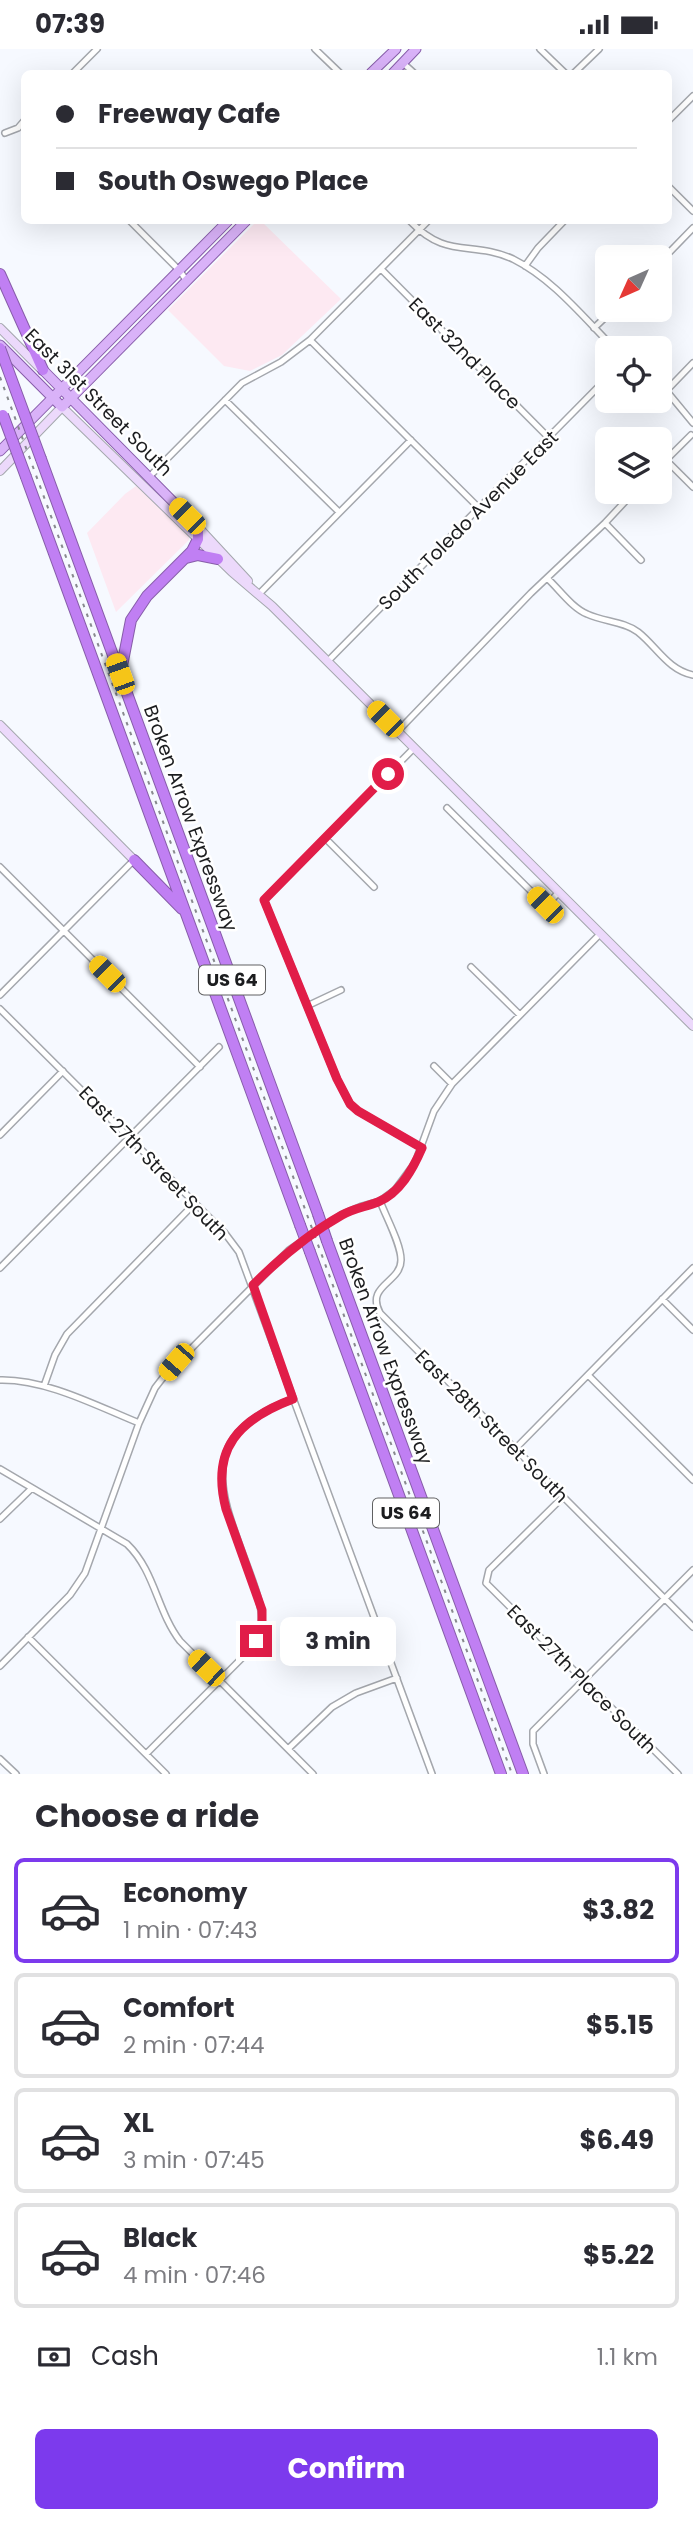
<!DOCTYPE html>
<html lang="en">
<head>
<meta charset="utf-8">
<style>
  body { margin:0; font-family:Poppins,sans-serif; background:#f7f7f7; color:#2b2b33; height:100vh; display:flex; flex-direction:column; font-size:26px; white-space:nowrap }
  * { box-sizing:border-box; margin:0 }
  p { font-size:23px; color:#7c7c81 }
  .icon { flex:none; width:38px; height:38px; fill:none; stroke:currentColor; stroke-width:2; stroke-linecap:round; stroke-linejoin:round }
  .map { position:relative; height:1725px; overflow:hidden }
  .side { display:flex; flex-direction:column; background:#fff; flex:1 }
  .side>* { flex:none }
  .top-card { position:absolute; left:21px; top:21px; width:651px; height:154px; border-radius:10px; box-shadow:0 7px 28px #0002; display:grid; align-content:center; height:154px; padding:0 35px; background:#fff }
  .needle { width:46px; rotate:225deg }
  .tools { position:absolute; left:595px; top:196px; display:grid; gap:14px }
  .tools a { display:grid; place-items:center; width:77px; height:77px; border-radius:10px; background:#fff; box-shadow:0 7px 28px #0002; font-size:35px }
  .end { position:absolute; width:32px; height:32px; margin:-16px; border:9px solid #e11d48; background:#fff; box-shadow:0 0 0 4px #fff }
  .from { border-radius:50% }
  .bubble { position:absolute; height:49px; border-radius:10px; background:#fff; box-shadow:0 7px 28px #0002; font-size:23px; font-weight:700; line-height:49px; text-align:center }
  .car { position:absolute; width:21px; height:42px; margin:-21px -10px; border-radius:9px; box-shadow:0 0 5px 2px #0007; background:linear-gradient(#f5c518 24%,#345 0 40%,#f5c518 0 76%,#345 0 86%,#f5c518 0) }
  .top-card b { display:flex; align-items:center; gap:24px; height:66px; font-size:26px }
  .top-card b+b { border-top:2px solid #e1e1e2 }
  .top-card i { width:18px; height:18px; background:#2b2b33 }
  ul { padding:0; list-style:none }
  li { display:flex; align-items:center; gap:21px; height:105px; margin:0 14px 10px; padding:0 21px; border:4px solid #e1e1e2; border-radius:10px }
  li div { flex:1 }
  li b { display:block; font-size:26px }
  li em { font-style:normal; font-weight:700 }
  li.selected { border-color:#7c3aed }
  li>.icon { width:63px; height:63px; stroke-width:1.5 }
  h2 { padding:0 35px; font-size:32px; line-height:84px }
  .pay { display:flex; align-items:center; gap:18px; height:77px; padding:0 35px; font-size:26px }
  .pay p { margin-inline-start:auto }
  .button { display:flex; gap:14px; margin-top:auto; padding:14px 35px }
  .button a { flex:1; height:80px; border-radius:10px; background:#7c3aed; color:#fff; font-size:28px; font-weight:700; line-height:80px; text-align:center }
  .status { display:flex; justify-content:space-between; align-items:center; height:49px; padding:0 35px; background:#fff; direction:ltr }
  .status svg { height:19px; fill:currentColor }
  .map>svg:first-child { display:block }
  .industrial { fill:#fde9f2 }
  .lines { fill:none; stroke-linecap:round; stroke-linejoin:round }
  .street-casing { stroke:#a4a7ad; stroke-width:8 }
  .secondary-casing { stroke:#a4a7ad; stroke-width:10 }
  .primary-casing { stroke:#875da9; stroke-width:11 }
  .highway-casing { stroke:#875da9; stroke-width:12 }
  .street { stroke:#fff; stroke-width:5 }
  .secondary { stroke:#ecd9fb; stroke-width:8 }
  .primary { stroke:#d9b2f8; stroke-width:9 }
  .highway { stroke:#c07ff3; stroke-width:10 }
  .rail { stroke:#888a8e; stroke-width:2; stroke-dasharray:3.5 7; stroke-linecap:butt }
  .highway-bridge-casing { stroke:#875da9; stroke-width:12; stroke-linecap:butt }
  .highway-bridge { stroke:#c07ff3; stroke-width:10 }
  .route { stroke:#e11d48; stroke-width:9 }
  .labels { text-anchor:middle; stroke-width:5; stroke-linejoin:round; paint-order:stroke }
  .shield { fill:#fff; stroke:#606162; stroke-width:2 }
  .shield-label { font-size:18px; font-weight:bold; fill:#1c1d1f }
  .street-label { font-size:19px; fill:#1c1d1f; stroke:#fff }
</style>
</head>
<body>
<div class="status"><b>07:39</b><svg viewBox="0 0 49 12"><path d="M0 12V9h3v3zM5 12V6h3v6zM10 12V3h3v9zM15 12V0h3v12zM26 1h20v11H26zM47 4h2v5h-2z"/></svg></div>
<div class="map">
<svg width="693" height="1725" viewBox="0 0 693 1725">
  <rect width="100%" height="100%" fill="#f6f9ff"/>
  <path class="industrial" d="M257,172H261L341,250L282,306L250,322L224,317L168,261Z
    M136,437L189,486V491L116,563L87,484L125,445Z"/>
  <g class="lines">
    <defs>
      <path id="street" d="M315,0L340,24
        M540,0L565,24
        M403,14L414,24
        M73,24L97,0
        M574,24L599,0
        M668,72L693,47
        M5,84L18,79L24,72
        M668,137L693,162
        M130,172L179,221L187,232
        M410,172C447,211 471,191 513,210C553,230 583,268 614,299
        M660,213L693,179
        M525,217L538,199L564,172
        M381,220L549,389
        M594,279L613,261
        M310,291L479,459
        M660,334L693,374
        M667,341L693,314
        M225,351L339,463
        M666,411L693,438
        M660,417L691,386
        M149,428L242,334L281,313L310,291L428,172
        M605,474L641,511
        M547,529C559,540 572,559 587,565C604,573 623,572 638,583C657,598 668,621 693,626
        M259,545L411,391
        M328,612L607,329
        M397,683L531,544L605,474L634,443
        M414,699L264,851L337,1030L350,1055L358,1062L422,1099
        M447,759L546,857L559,843
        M325,789L374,838
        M0,818L200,1018
        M471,918L520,966
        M0,946L134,811
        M307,957L341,941
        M0,960L224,1183L239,1203L432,1725
        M434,1017L452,1035
        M0,1086L63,1022
        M380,1152C386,1168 401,1195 401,1211C401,1234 365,1236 380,1264L693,1578
        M0,1219L219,998
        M662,1250L693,1281
        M588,1326L693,1431
        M0,1331C46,1330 97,1357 139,1374
        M44,1337L55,1306L67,1285L195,1154
        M515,1400L693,1219
        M0,1420L127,1495C155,1522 157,1562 180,1592L313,1725
        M563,1448L489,1521L486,1534L678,1725
        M0,1470L31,1440
        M28,1588L166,1725
        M0,1617L70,1546L85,1524L139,1374L155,1339L165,1326L289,1201L341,1166L362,1157L380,1152L395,1141L415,1114L434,1062L452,1035L600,885
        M288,1700L332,1658L356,1644L397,1629
        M146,1705L252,1599C269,1574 260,1553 251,1527C222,1447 190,1388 293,1350
        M0,1710L16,1725
        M544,1725L533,1695V1682L693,1521"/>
      <path id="secondary" d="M0,279L40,319
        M0,422L62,358L232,523L272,557L693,977
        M198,478L248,532
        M0,676L134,811"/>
      <path id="primary" d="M371,24L396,0
        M393,24L416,0
        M0,296L62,358L246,172
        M43,321L198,478
        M0,402L228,172"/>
      <path id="highway" d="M0,225L43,321
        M41,410L318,1165
        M26,428L300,1176
        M186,509L198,506L218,510
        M121,622L131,571L147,547L192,502L198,490V478
        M134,811L182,860
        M327,1192L523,1725
        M310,1203L501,1725"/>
    </defs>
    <use href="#street" class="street-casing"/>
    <use href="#secondary" class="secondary-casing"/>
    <use href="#primary" class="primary-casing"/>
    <use href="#highway" class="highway-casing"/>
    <use href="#street" class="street"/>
    <use href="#secondary" class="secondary"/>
    <use href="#primary" class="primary"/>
    <use href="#highway" class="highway"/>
    <path class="rail" d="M0,328L512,1725"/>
    <defs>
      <path id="highway-bridge" d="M0,299L41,410
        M3,366L26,428
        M318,1165L327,1192
        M300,1176L310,1203"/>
    </defs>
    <use href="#highway-bridge" class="highway-bridge-casing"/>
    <use href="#highway-bridge" class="highway-bridge"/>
  </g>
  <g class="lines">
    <path class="route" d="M256,1592L262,1575V1561L226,1460C210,1399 240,1370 293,1350L253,1236C280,1209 308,1185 342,1166C354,1159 366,1158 378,1153C400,1144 413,1120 422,1099L358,1062L350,1055L337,1030L264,851L388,725"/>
  </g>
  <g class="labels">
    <g class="shield">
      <rect x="199" y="916.5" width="66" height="29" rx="5"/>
      <rect x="373" y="1449.5" width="66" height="29" rx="5"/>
    </g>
    <g class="shield-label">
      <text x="232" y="937">US 64</text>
      <text x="406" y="1470">US 64</text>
    </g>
    <g class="street-label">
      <text transform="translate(465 304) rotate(45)" y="7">East 32nd Place</text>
      <text transform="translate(99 353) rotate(45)" y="7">East 31st Street South</text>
      <text transform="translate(468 471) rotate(-45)" y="7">South Toledo Avenue East</text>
      <text transform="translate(191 769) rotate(70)" y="7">Broken Arrow Expressway</text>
      <text transform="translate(154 1114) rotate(46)" y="7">East 27th Street South</text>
      <text transform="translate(386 1302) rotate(70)" y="7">Broken Arrow Expressway</text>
      <text transform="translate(492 1377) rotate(45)" y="7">East 28th Street South</text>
      <text transform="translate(582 1630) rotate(45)" y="7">East 27th Place South</text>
    </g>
  </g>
</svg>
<div class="tools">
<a><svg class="needle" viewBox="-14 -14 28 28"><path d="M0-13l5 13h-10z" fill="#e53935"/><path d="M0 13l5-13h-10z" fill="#7c7c81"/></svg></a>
<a><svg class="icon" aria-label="locate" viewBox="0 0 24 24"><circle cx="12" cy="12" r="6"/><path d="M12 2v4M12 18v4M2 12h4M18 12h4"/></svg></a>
<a><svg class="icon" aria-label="layers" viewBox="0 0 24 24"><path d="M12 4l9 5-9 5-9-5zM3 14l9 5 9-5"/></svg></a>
</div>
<i class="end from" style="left:388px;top:725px"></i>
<i class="end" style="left:256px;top:1592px"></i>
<div class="bubble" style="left:280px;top:1568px;width:116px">3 min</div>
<i class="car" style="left:187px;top:467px;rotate:315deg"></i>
<i class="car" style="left:120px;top:625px;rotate:340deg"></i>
<i class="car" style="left:385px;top:670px;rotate:315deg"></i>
<i class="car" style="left:545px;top:856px;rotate:315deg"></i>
<i class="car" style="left:107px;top:925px;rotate:315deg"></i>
<i class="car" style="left:176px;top:1313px;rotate:221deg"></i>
<i class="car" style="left:206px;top:1619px;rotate:314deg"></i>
<div class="top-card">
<b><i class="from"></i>Freeway Cafe</b>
<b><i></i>South Oswego Place</b>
</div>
</div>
<section class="side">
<h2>Choose a ride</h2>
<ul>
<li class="selected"><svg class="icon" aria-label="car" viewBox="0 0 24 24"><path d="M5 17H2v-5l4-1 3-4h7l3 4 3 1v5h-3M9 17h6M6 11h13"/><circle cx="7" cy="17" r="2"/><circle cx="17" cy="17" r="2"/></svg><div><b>Economy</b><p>1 min · 07:43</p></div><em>$3.82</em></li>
<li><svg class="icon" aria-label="car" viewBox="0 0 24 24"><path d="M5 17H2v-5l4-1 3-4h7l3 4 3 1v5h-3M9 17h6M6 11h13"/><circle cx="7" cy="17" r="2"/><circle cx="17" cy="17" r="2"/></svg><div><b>Comfort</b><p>2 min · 07:44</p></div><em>$5.15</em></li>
<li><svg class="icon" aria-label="car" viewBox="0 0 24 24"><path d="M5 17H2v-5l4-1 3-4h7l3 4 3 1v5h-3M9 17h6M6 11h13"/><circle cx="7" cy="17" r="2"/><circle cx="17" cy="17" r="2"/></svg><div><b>XL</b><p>3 min · 07:45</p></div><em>$6.49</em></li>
<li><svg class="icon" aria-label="car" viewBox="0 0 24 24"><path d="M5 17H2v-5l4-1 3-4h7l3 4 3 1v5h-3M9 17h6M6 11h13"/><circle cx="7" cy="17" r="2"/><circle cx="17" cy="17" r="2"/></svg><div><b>Black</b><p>4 min · 07:46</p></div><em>$5.22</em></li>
</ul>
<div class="pay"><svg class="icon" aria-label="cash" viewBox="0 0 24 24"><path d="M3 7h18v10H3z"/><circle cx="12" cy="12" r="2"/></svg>Cash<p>1.1 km</p></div>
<div class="button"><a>Confirm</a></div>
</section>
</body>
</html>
